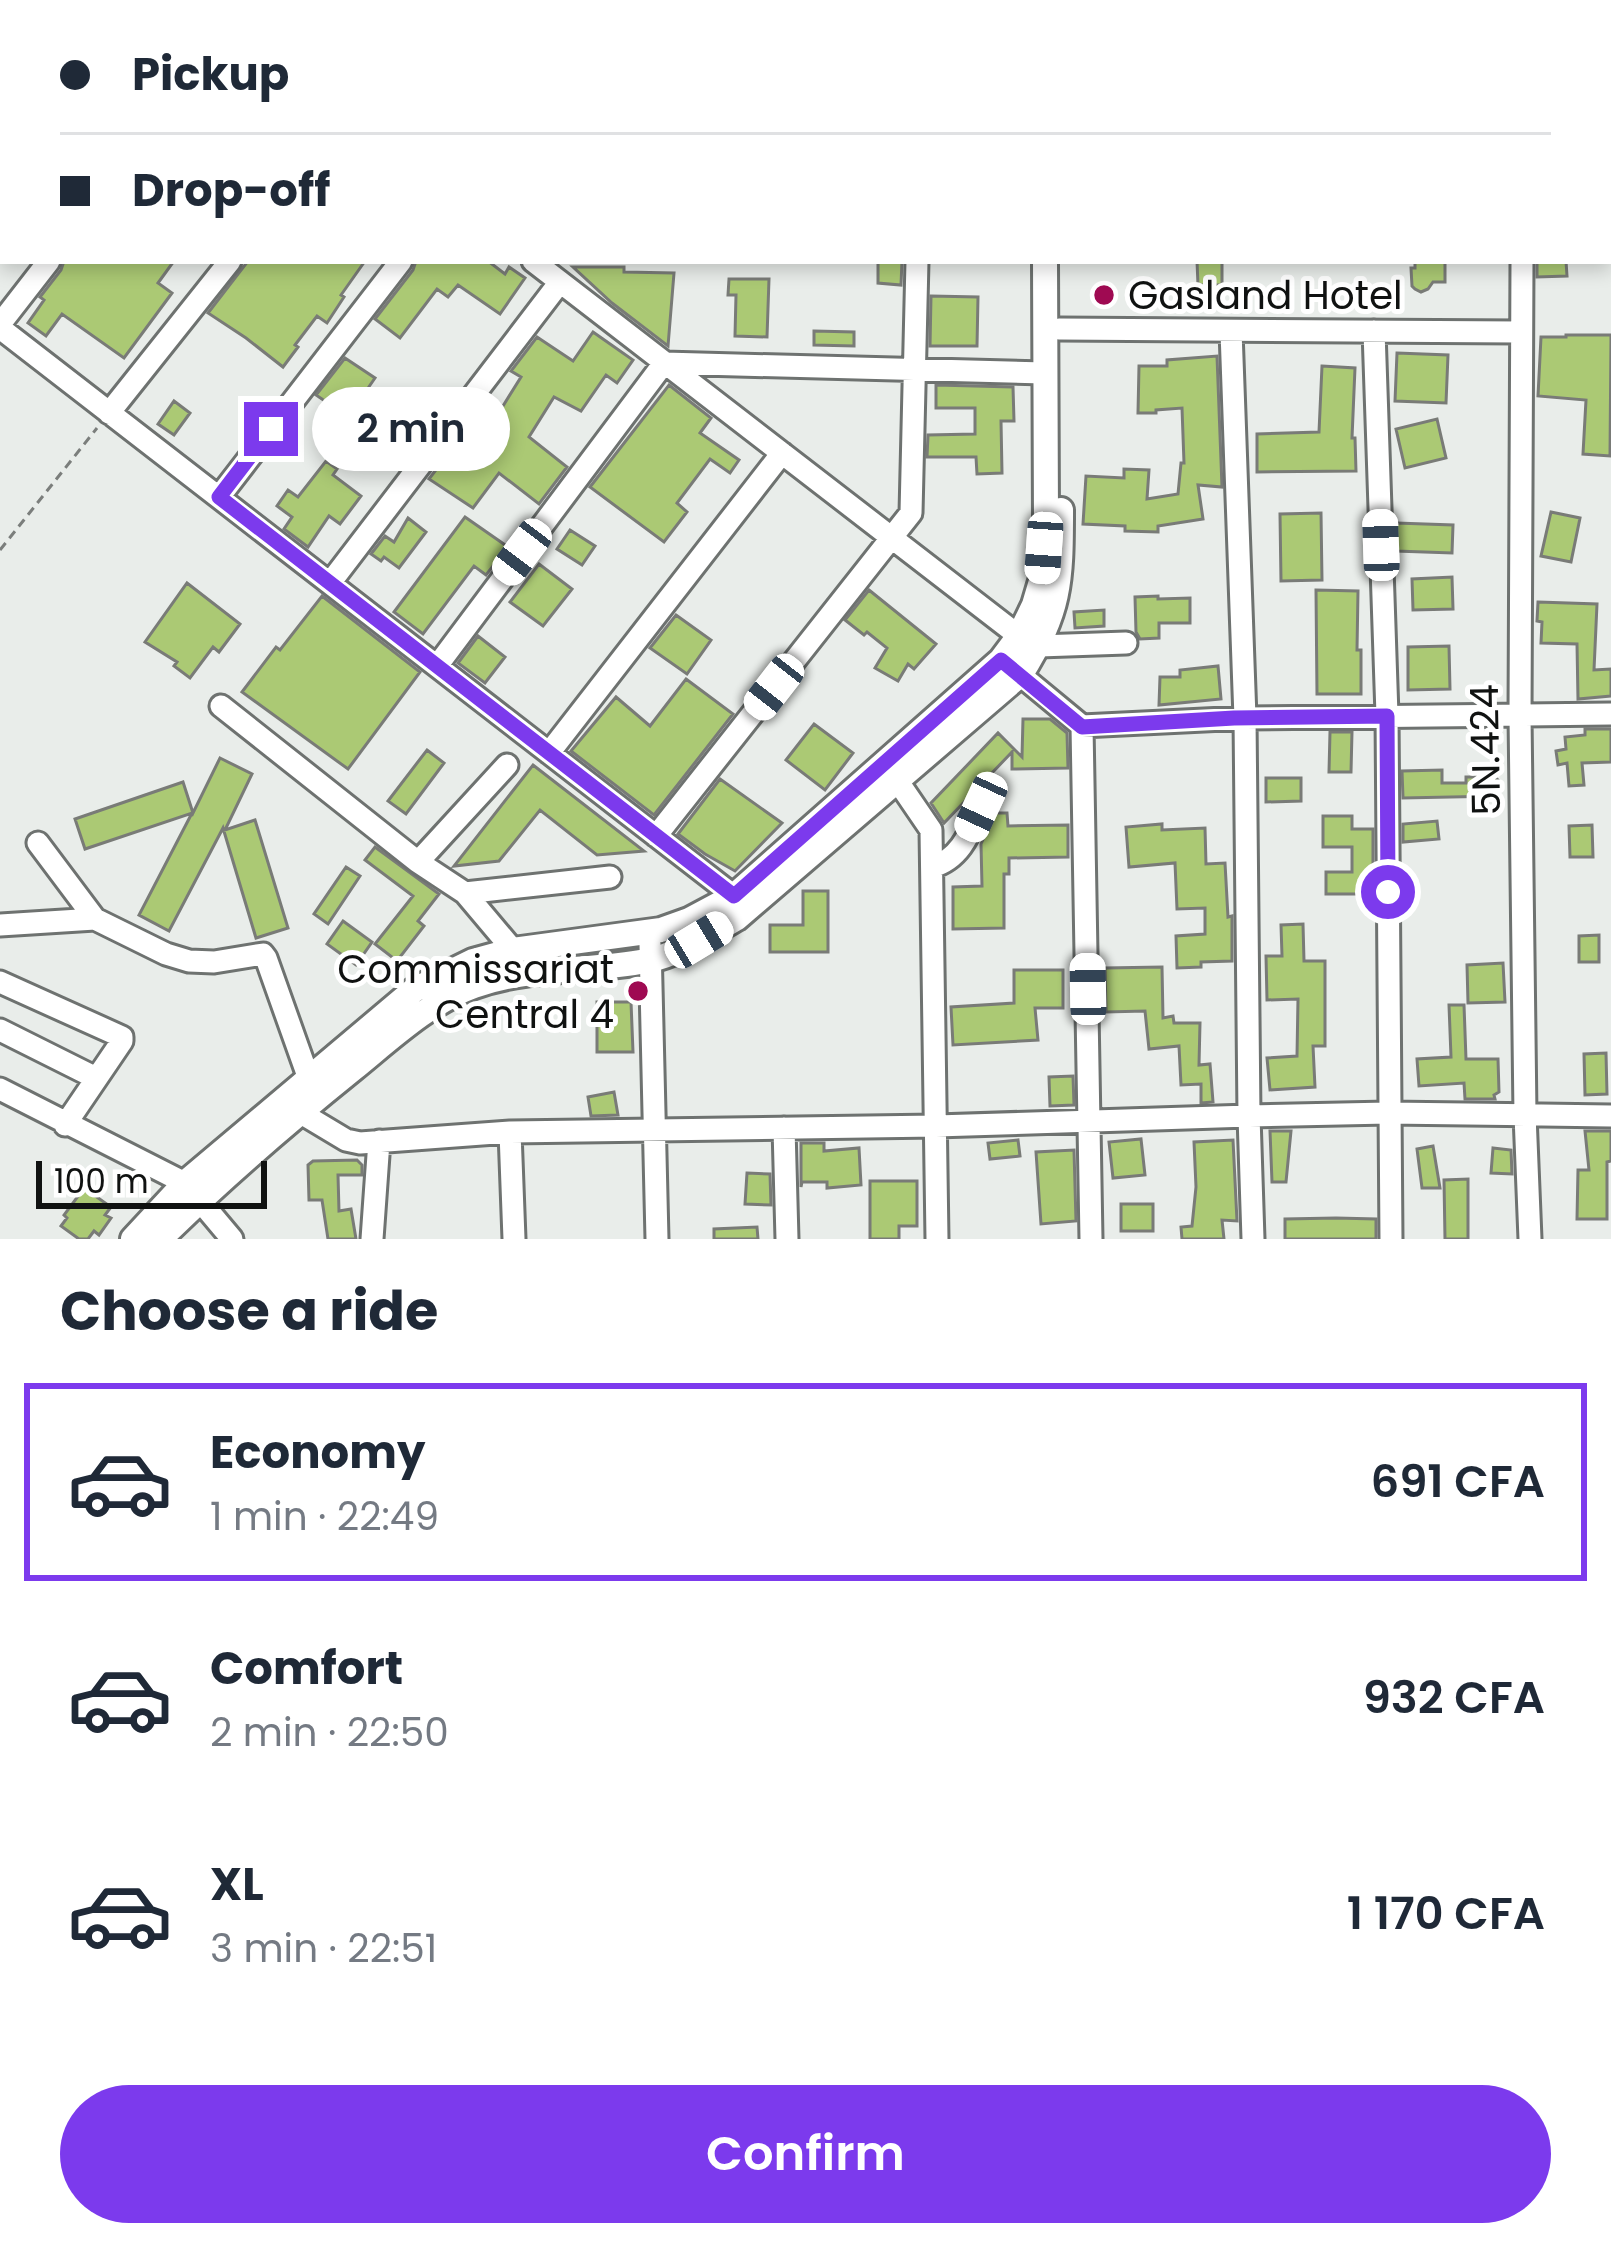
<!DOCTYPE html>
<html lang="en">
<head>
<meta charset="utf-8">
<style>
  body { margin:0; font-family:Poppins,sans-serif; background:#f2f2f3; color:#1f2937; height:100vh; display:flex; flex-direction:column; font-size:45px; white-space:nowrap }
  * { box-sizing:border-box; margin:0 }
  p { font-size:39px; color:#747a83 }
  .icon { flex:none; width:66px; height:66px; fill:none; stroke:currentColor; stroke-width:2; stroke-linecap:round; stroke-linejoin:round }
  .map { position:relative; height:1239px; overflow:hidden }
  .drawer { display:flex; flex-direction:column; background:#fff; flex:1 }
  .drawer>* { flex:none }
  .guide { position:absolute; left:0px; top:0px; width:1611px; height:264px; box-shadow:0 6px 18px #0003; display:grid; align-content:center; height:264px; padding:0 60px; background:#fff }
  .scale { position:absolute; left:36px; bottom:30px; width:231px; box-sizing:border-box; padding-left:12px; border:6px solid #101211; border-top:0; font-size:33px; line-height:42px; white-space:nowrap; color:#101211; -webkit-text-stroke:9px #fff; paint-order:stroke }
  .end { position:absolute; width:54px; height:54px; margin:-27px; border:15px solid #7c3aed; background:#fff; box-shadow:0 0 0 6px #fff }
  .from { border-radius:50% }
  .bubble { position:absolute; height:84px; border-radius:42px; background:#fff; box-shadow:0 6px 18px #0003; font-size:39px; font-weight:600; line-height:84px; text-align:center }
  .car { position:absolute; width:36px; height:72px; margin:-36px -18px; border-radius:15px; box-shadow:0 0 9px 3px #0007; background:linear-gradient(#fff 24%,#345 0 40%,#fff 0 76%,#345 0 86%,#fff 0) }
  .guide b { display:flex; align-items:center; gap:42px; height:114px; font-size:45px }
  .guide b+b { border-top:3px solid #e0e1e3 }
  .guide i { width:30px; height:30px; background:#1f2937 }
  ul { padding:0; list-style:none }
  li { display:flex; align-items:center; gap:36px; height:198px; margin:0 24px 18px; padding:0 36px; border:6px solid transparent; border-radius:0px }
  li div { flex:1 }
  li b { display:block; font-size:45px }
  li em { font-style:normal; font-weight:600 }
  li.current { border-color:#7c3aed }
  li>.icon { width:108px; height:108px; stroke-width:1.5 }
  h2 { padding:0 60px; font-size:54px; line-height:144px }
  .button { display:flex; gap:24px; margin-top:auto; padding:24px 60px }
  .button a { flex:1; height:138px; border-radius:72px; background:#7c3aed; color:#fff; font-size:48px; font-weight:600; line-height:138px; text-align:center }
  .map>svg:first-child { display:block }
  .building { fill:#abc974; stroke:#797b77; stroke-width:3 }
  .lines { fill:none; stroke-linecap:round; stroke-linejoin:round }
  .minor-casing { stroke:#6e7270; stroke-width:27 }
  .major-casing { stroke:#6e7270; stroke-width:30 }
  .path { stroke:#7b7e7c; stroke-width:3; stroke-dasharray:9 6; stroke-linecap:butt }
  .minor { stroke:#fff; stroke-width:21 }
  .major { stroke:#fff; stroke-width:24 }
  .route { stroke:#7c3aed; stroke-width:15 }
  .poi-dot { fill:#9f0a52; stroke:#fff; stroke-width:4.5 }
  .labels { text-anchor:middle; stroke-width:10; stroke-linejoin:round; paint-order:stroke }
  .poi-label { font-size:39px; fill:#101211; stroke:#fff; text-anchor:start }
  .street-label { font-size:39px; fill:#101211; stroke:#fff }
</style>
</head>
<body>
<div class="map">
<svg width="1611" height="1239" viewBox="0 0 1611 1239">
  <rect width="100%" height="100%" fill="#e9edea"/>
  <path class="building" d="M64,261H174L158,283L172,293L124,358L62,314L46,336L28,323L44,300L40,297L61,270Z
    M248,261H365L341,295L344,297L327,323L317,316L295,345L298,347L283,367L246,338L208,313Z
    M416,261H488L505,274L509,267L525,278L500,314L458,285L448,297L437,289L400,338L375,319L413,270Z
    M878,261H902L901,285L878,283Z
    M1197,261H1222V285H1198Z
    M1415,261H1445V282H1433L1428,289L1421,292L1415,289L1412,286L1411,268H1415Z
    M1537,261H1566L1567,276L1537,277Z
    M573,267H624V272L674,273L668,346L612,303Z
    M729,279H769L767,337L735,336L736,295H728Z
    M931,296L978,297L977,346H930Z
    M814,331L854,332V346L814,345Z
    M593,332L633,360L617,383L606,375L581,411L554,397L529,437L567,467L539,504L499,473L473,508L429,479L485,405L498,414L521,377L511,371L537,337L573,361Z
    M1566,335H1611L1610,456L1583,454L1586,400L1538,396L1541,337H1566Z
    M1397,353L1448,355L1446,403L1395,401Z
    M1217,356L1222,487L1198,485L1203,519L1158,526V532L1125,531V526L1083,524L1086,476L1124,478V469L1149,470L1147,499L1178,494L1181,463H1184L1182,408L1156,410V413H1138L1139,366H1167V360Z
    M345,358L375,378L348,417L316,395Z
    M1322,366L1355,368L1352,438H1355L1356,471L1257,472V434L1319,432Z
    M669,385L711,418L700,433L739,460L730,473L710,459L677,503L687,512L664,542L590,487Z
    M936,385L1013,387L1014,421H1001L1002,473L977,474L976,457H927L928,435L975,434V408H936Z
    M174,401L190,413L174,435L158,424Z
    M402,404L431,426L411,452L406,448L399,458L363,432L371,422L379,426L382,422H388Z
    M1437,419L1446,458L1405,468L1396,429Z
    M326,461L337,469L333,475L361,496L340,524L329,516L308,547L284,529L292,517L277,506L288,490L298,497Z
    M1551,512L1580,518L1571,562L1541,556Z
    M1321,513L1322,580L1281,581L1280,514Z
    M465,517L508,547L486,575L474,566L423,634L394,612Z
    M408,518L426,532L399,568L384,557L381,561L371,554L385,536L394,542Z
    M1396,523L1453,525L1452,553L1396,551Z
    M570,530L595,546L582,565L557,549Z
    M539,564L572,589L543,626L510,602Z
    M1452,577L1453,609L1413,610L1412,579Z
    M187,583L240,624L219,652L213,647L190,678L174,666L177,662L145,642Z
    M869,590L936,644L914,669L908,664L898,681L875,668L887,648L867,632L864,635L845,620Z
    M1316,590L1358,591L1357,650H1361V694H1317Z
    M322,596L420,672L348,769L242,692L276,647L280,650Z
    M1158,596V599L1190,598V623H1159V638L1140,639L1136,632L1135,597Z
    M1538,602L1597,604L1594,670L1611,669V696L1578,699L1577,644L1541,643L1542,622L1537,621Z
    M1104,610V626L1075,628L1074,612Z
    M676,615L711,640L687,674L650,648Z
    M478,636L505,657L485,683L458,663Z
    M1449,646L1450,689L1408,690V647Z
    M1218,666L1221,699L1159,705L1160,677H1180V670Z
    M686,679L733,714L654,815L571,751L616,697L650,726Z
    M1023,719H1050L1067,733L1068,768L1012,769V752L944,823L931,803L998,733L1022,757Z
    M814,724L853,753L825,790L786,760Z
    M1585,729H1611V762L1582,763L1584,785L1569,786L1567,763L1558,765L1556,751L1566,749L1565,737L1585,735Z
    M1330,732H1352L1351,772H1329Z
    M427,750L444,763L406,814L388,801Z
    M220,758L252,774L225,830L255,820L288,928L256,938L223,828L169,931L139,915L192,813L85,849L75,819L183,782L193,813Z
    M533,765L644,851L597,855L540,810L499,861L454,866Z
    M1442,770V783H1466V777H1475L1478,771L1491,773L1499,781V796L1403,798L1402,771Z
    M1266,778H1301V801L1266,802Z
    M720,779L782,823L735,871L705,854L678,834Z
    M995,813H1007L1008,826L1068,825V857L1009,858V874H1004V928L953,929V887L982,886L981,844Z
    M1323,816H1352V829H1373V894H1326V872H1352V847H1323Z
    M1437,821L1439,839L1403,842V824Z
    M1162,824V830L1205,828L1206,864L1225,863L1228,917L1232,916V961L1201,962V967L1177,968L1176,936L1205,934V908L1177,909L1175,863L1129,867L1126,827Z
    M1592,825L1593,857H1570L1569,826Z
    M375,847L439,894L418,921L424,926L397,961L375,944L413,896L365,860Z
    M346,867L360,876L328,924L314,914Z
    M803,891H828V952H770V925H803Z
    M343,921L372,942L356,965L327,944Z
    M1303,924L1304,961H1325V1046H1313L1315,1087L1270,1090L1267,1058L1297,1056L1298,999L1267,1000L1266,956H1282L1281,925Z
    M1599,935V962H1579V936Z
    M1503,963L1505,1002L1468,1003L1467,965Z
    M1162,967L1163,1018L1173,1016L1174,1023H1200L1199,1065L1210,1064L1213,1102L1201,1103V1084L1181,1085L1179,1046L1149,1049L1145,1011L1106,1012L1105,968Z
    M1014,970H1063V1008H1035L1038,1040L953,1045L951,1007L1014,1003Z
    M597,1002H631L633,1052H597Z
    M1449,1005H1464L1466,1059H1498L1499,1092L1494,1095L1495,1099H1465L1464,1083L1419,1086L1417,1059L1451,1057Z
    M1606,1053L1607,1094L1585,1095L1584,1054Z
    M1073,1076L1074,1105L1050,1106L1049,1077Z
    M614,1092L618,1115L591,1116L588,1097Z
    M1270,1131H1291L1286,1182H1272Z
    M1585,1131H1611V1161L1607,1162V1219H1577L1578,1170H1589Z
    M1141,1139L1145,1175L1113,1178L1109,1142Z
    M1018,1140L1020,1156L990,1159L988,1143Z
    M1233,1140L1237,1221L1222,1220L1224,1239H1182L1181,1227L1192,1226L1196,1187L1194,1142Z
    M801,1143H824V1151L859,1148L861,1185L827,1188V1182H802L801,1187Z
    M1433,1146L1440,1188H1422L1417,1149Z
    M1493,1148L1511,1150L1512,1174L1491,1173Z
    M1074,1150L1076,1221L1041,1224L1036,1152Z
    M357,1160L362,1165V1175H338L339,1211L351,1209L356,1239H328L322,1200H309L308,1165L313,1161Z
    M747,1173L770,1174L771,1205L745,1204Z
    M1468,1179V1239H1445L1444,1180Z
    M870,1181H917V1226H899V1239H870Z
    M84,1188L111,1207L105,1215L111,1218L99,1235L94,1231L88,1239H79L61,1226L67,1218L64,1215Z
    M1121,1204H1153V1231H1121Z
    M1336,1218L1376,1219V1239H1285V1219Z
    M757,1227L758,1239H714V1229Z"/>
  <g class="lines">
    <defs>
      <path id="minor" d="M196,0L200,3
        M554,0V3
        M1188,0V3
        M84,3L86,0
        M429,3V0
        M734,3V0
        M922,3V0
        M1310,3V0
        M1436,3V0
        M1530,3V0
        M0,110L3,107
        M533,261L1019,636
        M1522,261L1520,716L1525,1115L1530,1239
        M0,324L49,261
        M0,328L734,896
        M1059,329L1519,332
        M1231,331L1245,718L1249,1116L1253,1239
        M1374,331L1387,715L1391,1239
        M109,413L230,261
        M219,497L401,261
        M330,583L560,282
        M1039,646L1126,643
        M1007,664L1082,726L1245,718L1611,714
        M437,666L664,363L1044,373
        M221,706L418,862L465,893L513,950
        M1082,726L1091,1239
        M549,753L782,453
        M888,767L931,830L937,1239
        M656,836L911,513L917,261
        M38,843L95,919L166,954L189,961L214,962L263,954L266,958L309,1079
        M418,862L507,765
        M932,867C961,859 970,832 981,807
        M465,893L610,877
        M0,925L95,919
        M650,944L657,1239
        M0,982L122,1037V1041L65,1125
        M0,1030L96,1078
        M0,1089L185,1183L232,1239
        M301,1113L346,1140L360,1143L510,1132L936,1126L1249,1116L1388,1113L1611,1116
        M784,1128L787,1239
        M510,1132L514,1239
        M372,1239L379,1141"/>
      <path id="major" d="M1052,3V0
        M133,1239L185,1183L414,990L473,961L513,950L661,930L689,920L734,896L1001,660L1019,636L1034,605L1042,578L1046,519L1045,261
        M160,1239C221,1179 286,1123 353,1069C390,1039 429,1002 474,986C530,966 589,972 646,961C678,955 709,934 737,918L1021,674C1060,612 1061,582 1061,510"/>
    </defs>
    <use href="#minor" class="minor-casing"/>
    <use href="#major" class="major-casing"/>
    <path class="path" d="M0,550L97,428"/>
    <use href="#minor" class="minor"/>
    <use href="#major" class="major"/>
  </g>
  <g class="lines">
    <path class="route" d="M271,429L219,497L734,896L1001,660L1082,727L1234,718L1387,716L1388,892"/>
  </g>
  <g class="poi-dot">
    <circle cx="1104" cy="295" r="12"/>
    <circle cx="638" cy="991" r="12"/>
  </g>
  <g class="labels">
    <g class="poi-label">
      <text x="1128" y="309">Gasland Hotel</text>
      <text x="614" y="983" text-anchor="end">Commissariat<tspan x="614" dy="45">Central 4</tspan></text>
    </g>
    <g class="street-label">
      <text transform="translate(1485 750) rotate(-91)" y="14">5N.424</text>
    </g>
  </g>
</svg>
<div class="scale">100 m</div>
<i class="end from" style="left:1388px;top:892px"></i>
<i class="end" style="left:271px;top:429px"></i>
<div class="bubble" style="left:312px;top:387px;width:198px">2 min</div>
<i class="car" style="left:1381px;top:545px;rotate:358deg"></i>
<i class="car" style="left:1044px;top:548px;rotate:184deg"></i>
<i class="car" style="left:522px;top:552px;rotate:217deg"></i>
<i class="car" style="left:774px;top:687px;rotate:218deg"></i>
<i class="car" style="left:981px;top:807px;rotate:205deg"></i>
<i class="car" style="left:699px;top:940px;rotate:59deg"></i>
<i class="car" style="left:1088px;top:989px;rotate:359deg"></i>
<div class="guide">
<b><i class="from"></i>Pickup</b>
<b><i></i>Drop-off</b>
</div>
</div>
<section class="drawer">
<h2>Choose a ride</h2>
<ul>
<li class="current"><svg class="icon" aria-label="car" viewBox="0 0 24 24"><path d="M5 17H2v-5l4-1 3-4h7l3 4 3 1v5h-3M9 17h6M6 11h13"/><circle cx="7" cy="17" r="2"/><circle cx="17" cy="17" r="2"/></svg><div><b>Economy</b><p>1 min · 22:49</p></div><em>691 CFA</em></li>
<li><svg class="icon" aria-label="car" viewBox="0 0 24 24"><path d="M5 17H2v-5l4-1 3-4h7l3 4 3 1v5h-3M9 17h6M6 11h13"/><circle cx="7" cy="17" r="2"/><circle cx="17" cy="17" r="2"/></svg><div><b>Comfort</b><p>2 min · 22:50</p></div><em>932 CFA</em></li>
<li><svg class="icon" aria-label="car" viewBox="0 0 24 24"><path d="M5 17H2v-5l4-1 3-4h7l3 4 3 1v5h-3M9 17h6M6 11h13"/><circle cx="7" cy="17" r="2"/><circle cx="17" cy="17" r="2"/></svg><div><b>XL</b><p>3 min · 22:51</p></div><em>1 170 CFA</em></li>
</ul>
<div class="button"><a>Confirm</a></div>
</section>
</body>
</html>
